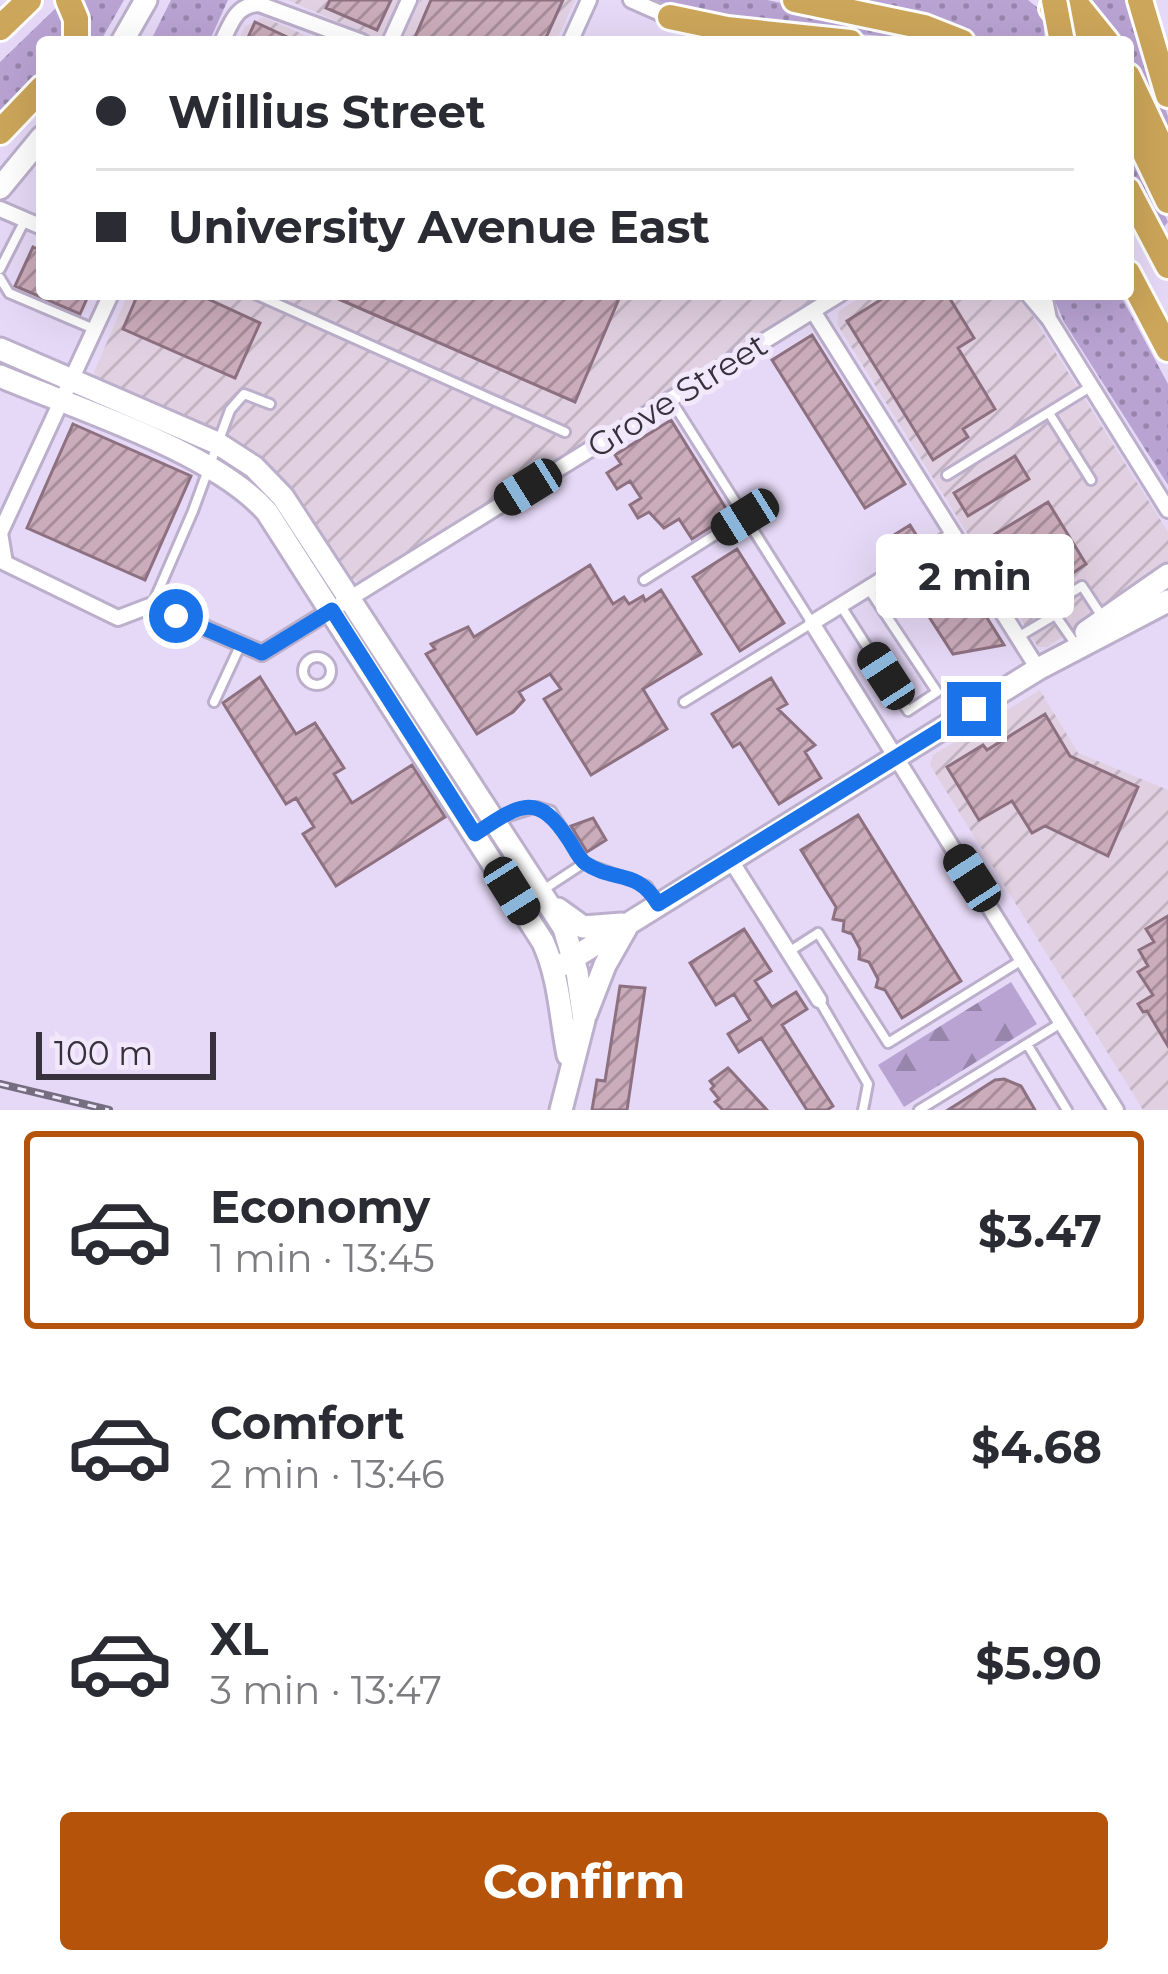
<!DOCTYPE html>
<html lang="en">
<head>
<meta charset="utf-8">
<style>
  body { margin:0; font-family:Montserrat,sans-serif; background:#f2f2f3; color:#2b2b33; height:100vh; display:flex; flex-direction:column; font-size:45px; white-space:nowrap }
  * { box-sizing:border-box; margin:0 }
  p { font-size:39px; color:#7c7c81 }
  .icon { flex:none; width:66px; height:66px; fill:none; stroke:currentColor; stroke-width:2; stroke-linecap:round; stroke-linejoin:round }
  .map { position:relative; height:1110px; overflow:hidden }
  .panel { display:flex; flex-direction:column; background:#fff; flex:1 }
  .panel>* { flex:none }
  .hud { position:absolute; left:36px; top:36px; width:1098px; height:264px; border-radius:12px; box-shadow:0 12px 48px #0002; display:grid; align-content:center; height:264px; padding:0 60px; background:#fff }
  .scale { position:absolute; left:36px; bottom:30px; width:180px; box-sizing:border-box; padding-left:12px; border:6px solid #36313d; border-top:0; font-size:33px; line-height:42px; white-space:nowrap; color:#36313d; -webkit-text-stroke:9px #f1e9fb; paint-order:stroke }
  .end { position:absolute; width:54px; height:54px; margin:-27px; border:15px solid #1a73e8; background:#fff; box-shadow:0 0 0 6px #fff }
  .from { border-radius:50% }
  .bubble { position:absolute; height:84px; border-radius:12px; background:#fff; box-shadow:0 12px 48px #0002; font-size:39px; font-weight:700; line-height:84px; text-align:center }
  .car { position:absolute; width:36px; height:72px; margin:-36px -18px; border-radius:15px; box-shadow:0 0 9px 3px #0007; background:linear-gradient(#222 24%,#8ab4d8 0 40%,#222 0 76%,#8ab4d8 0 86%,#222 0) }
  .hud b { display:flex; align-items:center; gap:42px; height:114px; font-size:45px }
  .hud b+b { border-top:3px solid #e1e1e2 }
  .hud i { width:30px; height:30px; background:#2b2b33 }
  ul { padding:21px 0 0; list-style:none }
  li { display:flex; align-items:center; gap:36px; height:198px; margin:0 24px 18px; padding:0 36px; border:6px solid transparent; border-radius:12px }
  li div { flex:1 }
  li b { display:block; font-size:45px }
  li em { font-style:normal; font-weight:700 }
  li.on { border-color:#b45309 }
  li>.icon { width:108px; height:108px; stroke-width:1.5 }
  .action { display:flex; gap:24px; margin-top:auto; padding:24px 60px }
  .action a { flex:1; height:138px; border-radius:12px; background:#b45309; color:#fff; font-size:48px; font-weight:700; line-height:138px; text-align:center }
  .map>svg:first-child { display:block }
  .industrial { fill:url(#industrial-furrows) }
  .grass { fill:url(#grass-dots) }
  .forest { fill:url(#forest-firs) }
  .building { fill:url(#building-hatch); stroke:#8e7180; stroke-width:3 }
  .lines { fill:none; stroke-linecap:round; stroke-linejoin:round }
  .lane-casing { stroke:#bbafcb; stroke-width:14 }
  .street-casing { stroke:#bbafcb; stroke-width:20 }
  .secondary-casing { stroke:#bbafcb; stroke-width:27 }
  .highway-casing { stroke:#fff; stroke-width:30 }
  .lane { stroke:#fff; stroke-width:8 }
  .street { stroke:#fff; stroke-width:14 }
  .secondary { stroke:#fff; stroke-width:21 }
  .highway { stroke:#cca65a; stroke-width:24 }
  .rail-casing { stroke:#756d80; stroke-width:8 }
  .rail { stroke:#f1e9fb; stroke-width:3; stroke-dasharray:9; stroke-linecap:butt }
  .highway-bridge-casing { stroke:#fff; stroke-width:30; stroke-linecap:butt }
  .highway-bridge { stroke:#cca65a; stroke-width:24 }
  .route { stroke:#1a73e8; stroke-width:15 }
  .labels { text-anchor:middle; stroke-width:10; stroke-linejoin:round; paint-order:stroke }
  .street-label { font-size:33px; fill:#36313d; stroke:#f1e9fb }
</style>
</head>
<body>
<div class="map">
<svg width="1168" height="1110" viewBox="0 0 1168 1110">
  <defs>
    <pattern id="industrial-furrows" width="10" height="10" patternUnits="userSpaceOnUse" patternTransform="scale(3)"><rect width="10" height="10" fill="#e1d0e1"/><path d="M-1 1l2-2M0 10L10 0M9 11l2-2" fill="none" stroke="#c2b3c2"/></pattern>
    <pattern id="grass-dots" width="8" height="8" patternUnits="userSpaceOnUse" patternTransform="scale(3)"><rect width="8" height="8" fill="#b9a3d3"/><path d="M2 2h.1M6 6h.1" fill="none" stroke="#9785ac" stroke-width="1.8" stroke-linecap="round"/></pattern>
    <pattern id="forest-firs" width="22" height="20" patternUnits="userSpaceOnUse" patternTransform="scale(3)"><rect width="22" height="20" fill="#b9a3d3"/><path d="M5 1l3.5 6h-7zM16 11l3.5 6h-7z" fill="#9785ac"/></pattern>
    <pattern id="building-hatch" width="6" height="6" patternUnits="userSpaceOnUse" patternTransform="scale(3)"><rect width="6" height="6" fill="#cbacbb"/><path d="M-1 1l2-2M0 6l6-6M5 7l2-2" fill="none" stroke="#a68d99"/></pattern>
  </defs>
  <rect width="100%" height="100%" fill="#e6d9f7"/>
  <path class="industrial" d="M288,0H399L383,36L375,38Z
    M420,0H575L556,42H400Z
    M263,17L321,42H238L245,27Z
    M128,294H822L362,583L342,576L283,483L99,386L94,372Z
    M865,294H1019L1168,532V567L1047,647H1038L837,324L839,311Z
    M1040,690L1078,753L1168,790V1110H1143L930,765L933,755Z"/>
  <path class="grass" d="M81,0H124L100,42H86L88,22Z
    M171,0H228L209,42H150Z
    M655,0H767L906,29L950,42L792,28L688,13Z
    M823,0H1028L1043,12L1045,42H973Z
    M1091,0H1131L1168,117V129L1128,51V42H1122Z
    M62,2L69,42H42V80L0,121V62Z
    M1128,141L1168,222L1162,229L1128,174Z
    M1052,294H1120L1168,384V485L1064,322Z"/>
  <path class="forest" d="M1011,982L1037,1024L904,1107L878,1065Z"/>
  <path class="building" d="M330,0H391L377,30L326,8Z
    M431,0H563L544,42H413Z
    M255,22L298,42H246Z
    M33,247L42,251V294H89L80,314L15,286Z
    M138,294H197L260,323L235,378L123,329Z
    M327,294H621L575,402Z
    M890,294H947L974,338L958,348L995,409L963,429L968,437L933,460L847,321Z
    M812,335L905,484L865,508L772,360Z
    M671,420L730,515L692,539L679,519L664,528L649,512L638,518L630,505L641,498L630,481L617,489L607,473L621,464L615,455Z
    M73,424L191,476L145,580L27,528Z
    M1015,456L1029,479L968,516L954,493Z
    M1048,502L1086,564L1022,608L982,542Z
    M910,525L920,541L891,559L881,543Z
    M737,549L784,623L740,651L693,577Z
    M949,555L982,610L1004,645L953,654L906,581Z
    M590,565L613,604L624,597L629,604L643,596L645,601L661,590L701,654L643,689L667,729L591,775L544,699L561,689L550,674L519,692L524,700L513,712L477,734L426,654L435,649L431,644L468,627L474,637Z
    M260,677L296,734L315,723L344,768L334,774L352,803L412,765L445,817L336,886L303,834L314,827L296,798L286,804L223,703Z
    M771,678L787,704L778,709L815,745L805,752L821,778L779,804L740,743L733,747L712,714Z
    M1045,714L1070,756L1138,787L1108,856L1045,826L1032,833L1012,801L979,820L947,767L983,745L987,750Z
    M858,815L961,981L902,1018L885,990L876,987L878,979L869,962L859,959L860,949L852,934L843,931L844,921L833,919L836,907L801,850Z
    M593,818L606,840L587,852L571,826Z
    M1168,916V1046L1147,1011L1143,1012L1138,1004L1153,995L1138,972L1148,966L1139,950L1154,942L1146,929Z
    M744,929L771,971L755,981L772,1007L796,992L807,1009L782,1025L833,1106L827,1110H807L761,1038L739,1052L728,1034L750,1020L734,994L716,1005L690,963Z
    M620,986L645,988L627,1110H592L597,1080L605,1081Z
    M728,1068L731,1071L767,1110H723L715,1102L719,1099L711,1089L714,1086L710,1081Z
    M1004,1079L1021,1086L1035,1110H948L995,1080Z"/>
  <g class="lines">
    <defs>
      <path id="lane" d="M0,269L25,220
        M0,278L9,293L94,329
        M255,294L565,432
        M671,400L812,623L684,702
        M1049,413L1091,480
        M947,475L1090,387
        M644,580L745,516
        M153,603L193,511L230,410L244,394L270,404
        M841,606L908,711L937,692L868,588
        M1018,637L1055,615
        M1074,642L1049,606L1082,586L1103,618
        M303 671a14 14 0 1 1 28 0a14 14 0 1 1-28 0Z
        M214,702L240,646
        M499,819L537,807L551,811L584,863L543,890
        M584,863L647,886L658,904
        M790,951L818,933L888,1043L1022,960
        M819,1000L868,1084L863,1110
        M1027,1044L1067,1110
        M919,1110L1061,1023"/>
      <path id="street" d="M631,0L674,19
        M222,42C231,23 236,5 259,4L362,42
        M390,42L409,0
        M570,42L589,0
        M0,209L42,227
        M111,294L0,533L5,563L118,618L152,605L262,653L840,294
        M1028,294L1049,319L1168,510
        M1044,294L1049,319
        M813,311L1038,669
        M954,535L812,623L1116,1110
        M730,859L819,1000"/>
      <path id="secondary" d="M122,42L146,0
        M0,188L42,137
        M0,349L217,443L254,467L283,497L564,928L577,972L584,1020L561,1110
        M0,376C77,409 213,451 267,512L543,942C560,980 560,1015 568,1055
        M1086,632L1168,575
        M558,909L583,927L622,924
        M562,965L1038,669L1168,601
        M586,1014L605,965L626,928"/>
      <path id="highway" d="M68,0L76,19V42
        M795,0L924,27L962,42
        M1073,0L1107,42
        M1140,0L1168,95
        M1052,8L1082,42
        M670,17L727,29L850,42
        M0,28L29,0
        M1128,76L1168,161
        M1128,118L1168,201
        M0,132L42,88
        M1128,190L1168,266
        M1128,273L1168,349"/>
    </defs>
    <use href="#lane" class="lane-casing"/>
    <use href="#street" class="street-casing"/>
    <use href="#secondary" class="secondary-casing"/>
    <use href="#highway" class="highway-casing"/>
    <use href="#lane" class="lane"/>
    <use href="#street" class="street"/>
    <use href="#secondary" class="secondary"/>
    <use href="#highway" class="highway"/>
    <defs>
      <path id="rail" d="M0,1084L109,1110"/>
    </defs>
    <use href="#rail" class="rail-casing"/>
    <use href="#rail" class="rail"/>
    <defs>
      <path id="highway-bridge" d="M1054,0L1062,42"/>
    </defs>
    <use href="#highway-bridge" class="highway-bridge-casing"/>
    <use href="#highway-bridge" class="highway-bridge"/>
  </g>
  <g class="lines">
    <path class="route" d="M176,616L262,653L332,610L475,834C519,805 537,790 569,840C573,846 579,859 585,863C614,883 637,868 658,904L974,709"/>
  </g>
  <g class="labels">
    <g class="street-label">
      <text transform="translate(677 395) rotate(-32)" y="12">Grove Street</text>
    </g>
  </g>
</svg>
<div class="scale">100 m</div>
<i class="end from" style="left:176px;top:616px"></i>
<i class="end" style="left:974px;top:709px"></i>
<div class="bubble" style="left:876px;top:534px;width:198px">2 min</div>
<i class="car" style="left:528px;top:487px;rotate:238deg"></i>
<i class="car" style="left:745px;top:517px;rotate:238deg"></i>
<i class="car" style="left:886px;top:676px;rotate:327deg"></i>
<i class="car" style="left:972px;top:878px;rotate:327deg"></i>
<i class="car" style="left:512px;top:891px;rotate:148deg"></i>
<div class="hud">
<b><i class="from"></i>Willius Street</b>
<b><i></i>University Avenue East</b>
</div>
</div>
<section class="panel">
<ul>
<li class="on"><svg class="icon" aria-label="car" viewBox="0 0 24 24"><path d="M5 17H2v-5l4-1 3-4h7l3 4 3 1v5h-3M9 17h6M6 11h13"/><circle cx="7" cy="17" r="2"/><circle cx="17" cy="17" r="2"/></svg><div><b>Economy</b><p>1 min · 13:45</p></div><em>$3.47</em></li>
<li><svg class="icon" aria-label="car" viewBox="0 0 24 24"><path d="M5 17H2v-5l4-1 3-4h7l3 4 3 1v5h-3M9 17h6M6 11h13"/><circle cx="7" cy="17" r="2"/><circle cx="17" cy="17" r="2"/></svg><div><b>Comfort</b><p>2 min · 13:46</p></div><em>$4.68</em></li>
<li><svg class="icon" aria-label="car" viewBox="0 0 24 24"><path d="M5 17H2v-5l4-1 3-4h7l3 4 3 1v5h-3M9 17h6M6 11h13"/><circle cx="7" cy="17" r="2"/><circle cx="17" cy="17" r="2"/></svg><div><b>XL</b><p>3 min · 13:47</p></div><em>$5.90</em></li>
</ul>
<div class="action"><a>Confirm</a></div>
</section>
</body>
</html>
